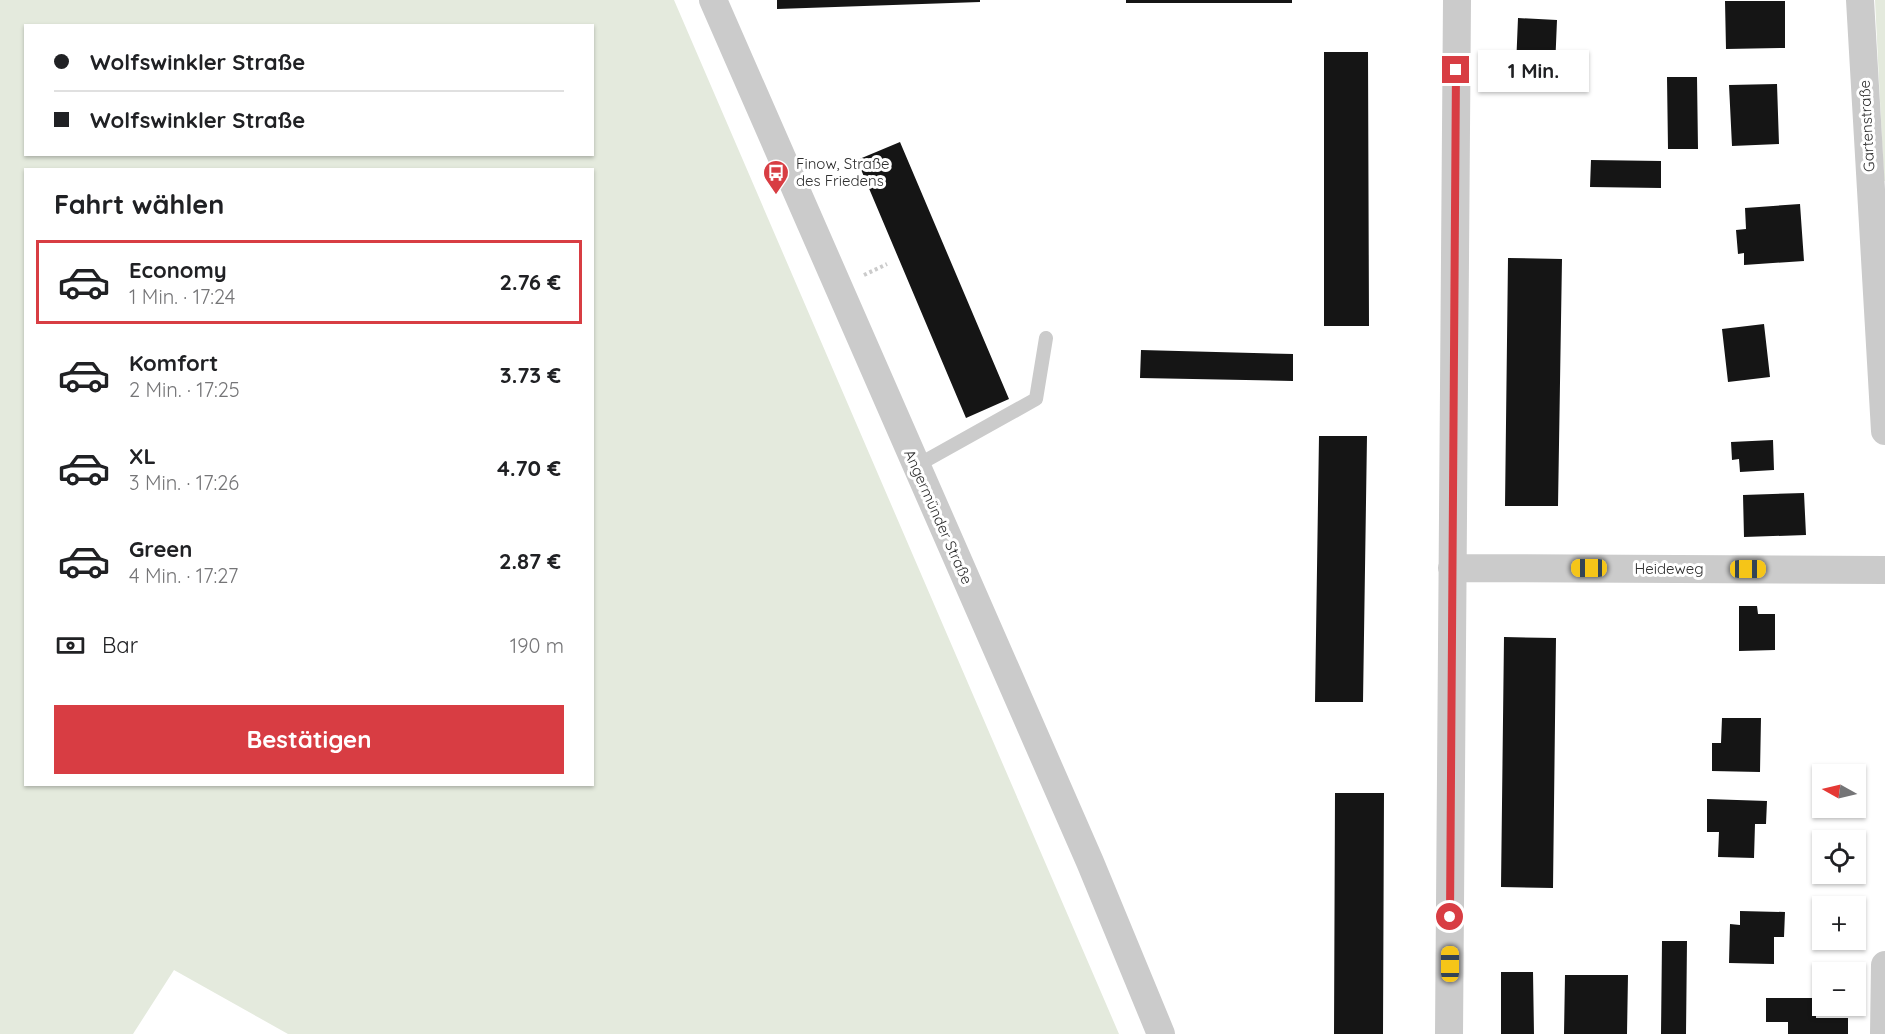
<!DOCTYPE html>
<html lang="de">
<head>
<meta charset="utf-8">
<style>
  body { margin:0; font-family:Quicksand,sans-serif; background:#f2f2f2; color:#202124; height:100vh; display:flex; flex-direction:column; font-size:22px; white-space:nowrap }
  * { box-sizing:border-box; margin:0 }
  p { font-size:20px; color:#757577 }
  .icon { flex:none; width:33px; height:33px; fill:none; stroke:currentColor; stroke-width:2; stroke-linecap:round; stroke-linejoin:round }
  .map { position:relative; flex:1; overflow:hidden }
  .drawer { position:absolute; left:24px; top:168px; width:570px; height:618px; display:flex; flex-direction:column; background:#fff; border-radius:0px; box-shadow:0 2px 4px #0004 }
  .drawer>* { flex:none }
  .guide { position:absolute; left:24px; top:24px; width:570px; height:132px; border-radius:0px; box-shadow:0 2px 4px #0004; display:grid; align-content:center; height:132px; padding:0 30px; background:#fff }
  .needle { width:39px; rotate:278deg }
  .controls { position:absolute; left:1812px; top:764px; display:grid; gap:12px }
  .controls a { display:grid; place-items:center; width:54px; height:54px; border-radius:0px; background:#fff; box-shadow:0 2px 4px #0004; font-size:30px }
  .end { position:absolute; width:27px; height:27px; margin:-14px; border:8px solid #d83d43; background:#fff; box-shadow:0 0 0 3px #fff }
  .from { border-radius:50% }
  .bubble { position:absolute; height:42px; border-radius:0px; background:#fff; box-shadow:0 2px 4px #0004; font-size:20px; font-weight:800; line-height:42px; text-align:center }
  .car { position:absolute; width:18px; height:36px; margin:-18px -9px; border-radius:8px; box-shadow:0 0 4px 2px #0007; background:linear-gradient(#f5c518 24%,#345 0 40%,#f5c518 0 76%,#345 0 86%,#f5c518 0) }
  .guide b { display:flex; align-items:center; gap:21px; height:57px; font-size:22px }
  .guide b+b { border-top:2px solid #e0e0e0 }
  .guide i { width:15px; height:15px; background:#202124 }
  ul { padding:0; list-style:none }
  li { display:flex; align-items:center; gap:18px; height:84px; margin:0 12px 9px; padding:0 18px; border:3px solid transparent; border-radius:0px }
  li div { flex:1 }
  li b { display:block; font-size:22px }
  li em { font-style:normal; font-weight:800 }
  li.selected { border-color:#d83d43 }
  li>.icon { width:54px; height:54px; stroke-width:1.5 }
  h2 { padding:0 30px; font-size:27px; line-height:72px }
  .pay { display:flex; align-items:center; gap:15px; height:66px; padding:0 30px; font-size:22px }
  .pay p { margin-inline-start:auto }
  .action { display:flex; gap:12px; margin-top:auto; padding:12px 30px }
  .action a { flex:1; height:69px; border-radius:0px; background:#d83d43; color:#fff; font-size:24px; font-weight:800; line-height:69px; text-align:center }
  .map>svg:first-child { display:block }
  .green { fill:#e4eadd; fill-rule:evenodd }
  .building { fill:#151515 }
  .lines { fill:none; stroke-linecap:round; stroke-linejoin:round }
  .path { stroke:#cbcbcb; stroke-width:4; stroke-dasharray:3 3; stroke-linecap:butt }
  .service { stroke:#cbcbcb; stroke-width:14 }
  .minor { stroke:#cbcbcb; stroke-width:28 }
  .route { stroke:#d83d43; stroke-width:8 }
  .labels { text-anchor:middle; stroke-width:6; stroke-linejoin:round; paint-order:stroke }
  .street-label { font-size:15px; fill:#2e2e2e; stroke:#fff }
  .poi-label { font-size:15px; fill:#2e2e2e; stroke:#fff; text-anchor:start }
</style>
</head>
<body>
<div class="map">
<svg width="1885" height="1034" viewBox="0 0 1885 1034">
  <rect width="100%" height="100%" fill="#fff"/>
  <path class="green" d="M0,0H674L1119,1034H288L174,970L133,1034H0ZM26,26H592V154H26ZM26,170H592V784H26Z
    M1875,0H1885V181H1884Z"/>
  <path class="building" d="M777,0H980V2L777,9Z
    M1126,0H1292V3H1126Z
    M1725,1H1785V48L1726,49Z
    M1518,18L1557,20L1554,92L1515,91Z
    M1324,52H1368L1369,326H1324Z
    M1667,77H1697L1698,149H1668Z
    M1777,84L1779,144L1732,146L1729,85Z
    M900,142L1009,399L966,418L857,160Z
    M1591,160L1661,161V188L1590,187Z
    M1800,204L1804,261L1744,265V253L1738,254L1736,230L1746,229L1745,208Z
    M1508,258L1562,259L1558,506H1505Z
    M1764,324L1770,377L1728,382L1722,329Z
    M1141,350L1293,354V381L1140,378Z
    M1319,436H1367L1363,702H1315Z
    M1773,440L1774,470L1740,472L1739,459L1732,460L1731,442Z
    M1804,493L1806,535L1744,537L1743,495Z
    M1739,606H1757L1758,614H1775V650L1739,651Z
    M1504,637L1556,638L1553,888L1501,887Z
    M1722,718H1761L1760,772L1712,771V743H1721Z
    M1335,793H1384L1383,1034H1334Z
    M1707,799L1767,801L1766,824H1755L1754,858L1718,857L1719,832H1707Z
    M1740,911L1785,912L1784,937H1774V964L1729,963L1730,924L1740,925Z
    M1662,941H1687L1686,1034H1661Z
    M1501,972H1533L1534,1034H1501Z
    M1565,975H1628L1627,1034H1564Z
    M1766,998H1816V1018H1848V1034H1788V1022H1766Z"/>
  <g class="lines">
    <path class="path" d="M864,275L887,264"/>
    <path class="service" d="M916,466L1036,399L1046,338"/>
    <path class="minor" d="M713,0L1090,862L1161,1034
      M1860,0L1885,431
      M1452,568L1885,570
      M1449,1034L1457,0
      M1884,1034L1885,965"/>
  </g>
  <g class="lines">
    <path class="route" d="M1450,917L1456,70"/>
  </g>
  <defs>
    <symbol id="bus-pin" viewBox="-11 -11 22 30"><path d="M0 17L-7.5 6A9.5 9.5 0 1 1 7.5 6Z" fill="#d83d43" stroke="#fff"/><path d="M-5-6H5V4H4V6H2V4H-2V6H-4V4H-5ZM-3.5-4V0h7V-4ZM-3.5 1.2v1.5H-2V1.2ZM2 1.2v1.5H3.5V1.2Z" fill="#fff"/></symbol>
  </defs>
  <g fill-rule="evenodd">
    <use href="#bus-pin" x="761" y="158" width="30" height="40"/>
  </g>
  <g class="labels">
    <g class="street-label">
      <text transform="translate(1867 126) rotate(-93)" y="5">Gartenstraße</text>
      <text transform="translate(938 517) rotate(66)" y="5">Angermünder Straße</text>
      <text x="1669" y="574">Heideweg</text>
    </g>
    <g class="poi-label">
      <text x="796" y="169">Finow, Straße<tspan x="796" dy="17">des Friedens</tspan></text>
    </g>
  </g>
</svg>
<div class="controls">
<a><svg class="needle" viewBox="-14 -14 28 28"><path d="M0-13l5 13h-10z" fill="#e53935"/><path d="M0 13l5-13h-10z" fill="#757577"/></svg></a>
<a><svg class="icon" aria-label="locate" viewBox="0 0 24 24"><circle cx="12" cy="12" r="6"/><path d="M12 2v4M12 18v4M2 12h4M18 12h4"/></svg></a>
<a>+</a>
<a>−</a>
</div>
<i class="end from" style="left:1450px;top:917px"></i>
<i class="end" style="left:1456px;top:70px"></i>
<div class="bubble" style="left:1478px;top:50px;width:111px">1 Min.</div>
<i class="car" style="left:1589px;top:568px;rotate:270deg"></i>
<i class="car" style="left:1748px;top:569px;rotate:90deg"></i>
<i class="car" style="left:1450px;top:964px;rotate:0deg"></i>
<div class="guide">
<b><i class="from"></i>Wolfswinkler Straße</b>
<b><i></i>Wolfswinkler Straße</b>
</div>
<section class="drawer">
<h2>Fahrt wählen</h2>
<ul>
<li class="selected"><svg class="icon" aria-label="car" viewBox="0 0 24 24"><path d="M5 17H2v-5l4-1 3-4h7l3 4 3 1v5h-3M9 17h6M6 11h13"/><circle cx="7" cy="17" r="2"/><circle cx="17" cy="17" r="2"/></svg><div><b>Economy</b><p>1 Min. · 17:24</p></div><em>2.76 €</em></li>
<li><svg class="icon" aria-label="car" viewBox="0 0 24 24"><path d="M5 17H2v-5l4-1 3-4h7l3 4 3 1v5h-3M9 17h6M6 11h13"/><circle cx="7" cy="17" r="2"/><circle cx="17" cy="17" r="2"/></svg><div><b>Komfort</b><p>2 Min. · 17:25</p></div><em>3.73 €</em></li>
<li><svg class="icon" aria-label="car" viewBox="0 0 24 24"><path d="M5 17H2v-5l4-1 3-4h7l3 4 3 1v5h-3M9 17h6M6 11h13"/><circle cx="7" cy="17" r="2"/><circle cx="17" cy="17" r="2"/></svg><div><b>XL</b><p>3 Min. · 17:26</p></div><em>4.70 €</em></li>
<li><svg class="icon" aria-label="car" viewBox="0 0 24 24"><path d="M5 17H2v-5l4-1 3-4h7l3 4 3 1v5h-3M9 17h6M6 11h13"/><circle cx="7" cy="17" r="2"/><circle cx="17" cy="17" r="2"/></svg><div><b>Green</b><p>4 Min. · 17:27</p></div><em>2.87 €</em></li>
</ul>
<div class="pay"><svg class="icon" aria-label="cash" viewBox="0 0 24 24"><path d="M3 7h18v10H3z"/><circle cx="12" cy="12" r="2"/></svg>Bar<p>190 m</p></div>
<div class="action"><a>Bestätigen</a></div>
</section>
</div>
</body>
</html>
